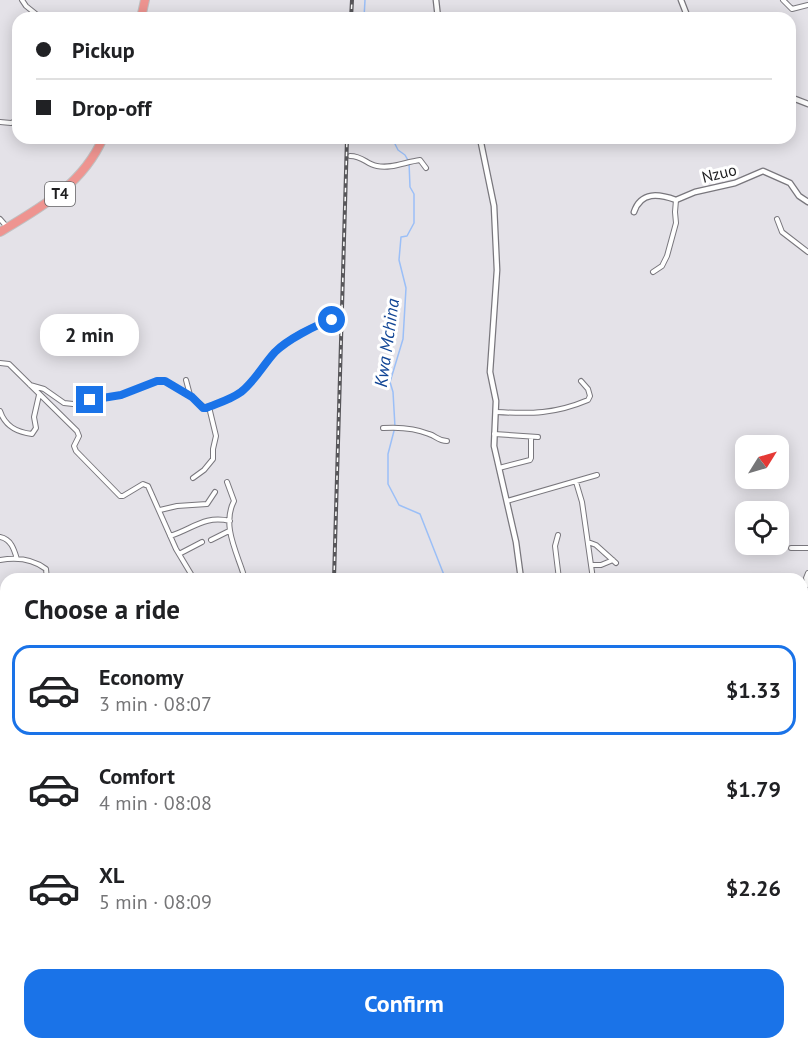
<!DOCTYPE html>
<html lang="en">
<head>
<meta charset="utf-8">
<style>
  body { margin:0; font-family:"PT Sans",sans-serif; background:#f6f6f6; color:#202124; height:100vh; display:flex; flex-direction:column; font-size:22px; white-space:nowrap }
  * { box-sizing:border-box; margin:0 }
  p { font-size:20px; color:#757577 }
  .icon { flex:none; width:33px; height:33px; fill:none; stroke:currentColor; stroke-width:2; stroke-linecap:round; stroke-linejoin:round }
  .map { position:relative; flex:1; overflow:hidden }
  .panel { position:absolute; left:0px; top:573px; width:808px; height:477px; display:flex; flex-direction:column; background:#fff; border-radius:18px 18px 0 0; box-shadow:0 3px 15px #0003 }
  .panel>* { flex:none }
  .top-card { position:absolute; left:12px; top:12px; width:784px; height:132px; border-radius:18px; box-shadow:0 3px 15px #0003; display:grid; align-content:center; height:132px; padding:0 24px; background:#fff }
  .needle { width:39px; rotate:53deg }
  .tools { position:absolute; left:735px; top:435px; display:grid; gap:12px }
  .tools a { display:grid; place-items:center; width:54px; height:54px; border-radius:12px; background:#fff; box-shadow:0 3px 15px #0003; font-size:30px }
  .end { position:absolute; width:27px; height:27px; margin:-14px; border:8px solid #1a73e8; background:#fff; box-shadow:0 0 0 3px #fff }
  .from { border-radius:50% }
  .bubble { position:absolute; height:42px; border-radius:18px; background:#fff; box-shadow:0 3px 15px #0003; font-size:20px; font-weight:600; line-height:42px; text-align:center }
  .top-card b { display:flex; align-items:center; gap:21px; height:57px; font-size:22px }
  .top-card b+b { border-top:2px solid #e0e0e0 }
  .top-card i { width:15px; height:15px; background:#202124 }
  ul { padding:0; list-style:none }
  li { display:flex; align-items:center; gap:18px; height:90px; margin:0 12px 9px; padding:0 12px; border:3px solid transparent; border-radius:18px }
  li div { flex:1 }
  li b { display:block; font-size:22px }
  li em { font-style:normal; font-weight:600 }
  li.on { border-color:#1a73e8 }
  li>.icon { width:54px; height:54px; stroke-width:1.5 }
  h2 { padding:0 24px; font-size:27px; line-height:72px }
  .button { display:flex; gap:12px; margin-top:auto; padding:12px 24px }
  .button a { flex:1; height:69px; border-radius:18px; background:#1a73e8; color:#fff; font-size:24px; font-weight:600; line-height:69px; text-align:center }
  .map>svg:first-child { display:block }
  .lines { fill:none; stroke-linecap:round; stroke-linejoin:round }
  .stream { stroke:#9bbff7; stroke-width:1.5 }
  .minor-casing { stroke:#79777d; stroke-width:6 }
  .tertiary-casing { stroke:#79777d; stroke-width:7 }
  .trunk-casing { stroke:#c0c0c1; stroke-width:10 }
  .minor { stroke:#fff; stroke-width:4 }
  .tertiary { stroke:#fff; stroke-width:4.5 }
  .trunk { stroke:#ee9490; stroke-width:8 }
  .rail-casing { stroke:#57565a; stroke-width:4 }
  .rail { stroke:#fff; stroke-width:1.5; stroke-dasharray:4.5; stroke-linecap:butt }
  .route { stroke:#1a73e8; stroke-width:8 }
  .labels { text-anchor:middle; stroke-width:6; stroke-linejoin:round; paint-order:stroke }
  .shield { fill:#fff; stroke:#626263; stroke-width:1.5 }
  .shield-label { font-size:15px; font-weight:bold; fill:#1e1e20 }
  .street-label { font-size:16px; fill:#1e1e20; stroke:#fff }
  .water-label { font-size:18px; font-style:italic; fill:#114595; stroke:#fff }
</style>
</head>
<body>
<div class="map">
<svg width="808" height="1050" viewBox="0 0 808 1050">
  <rect width="100%" height="100%" fill="#e4e2e8"/>
  <g class="lines">
    <path class="stream" d="M364,18L365,0
      M392,138L398,150L405,155L409,162L410,187L414,194V223L407,236L401,237L399,260L406,288L403,339L390,382L393,392L395,427L388,454V484L399,505L420,514L444,575L443,579
      M474,1044L478,1050"/>
    <defs>
      <path id="minor" d="M22,0L26,6L41,18
        M783,0L792,9L808,5
        M0,122L11,123L18,120
        M350,156C363,156 366,164 377,166C391,169 405,162 420,160L426,168
        M0,219L7,227
        M777,219L782,232L808,252
        M653,272L662,266L667,256L676,223L675,212L676,200
        M0,363L9,364L77,431L79,436L74,446L76,451L120,496H123L143,484L148,486L176,549L194,579
        M186,380L190,395
        M30,385L44,389L64,403L73,404L121,395L157,381H165L192,397L205,408C219,404 232,399 243,390C256,379 263,366 274,353C285,340 318,322 336,320
        M0,411C5,426 16,432 32,434L36,428L34,417L39,395
        M496,412C531,414 555,414 588,400L590,396L588,389L581,381
        M383,428C398,427 415,428 429,434C436,436 438,441 447,441
        M494,434L538,437
        M499,468L530,460L531,458V437
        M193,478L204,470L213,459V449L216,436L209,407
        M227,482L234,501C221,526 238,554 245,579
        M576,482L582,502L593,579
        M507,501L597,475
        M160,510L177,506L207,504L215,492
        M558,535L555,546L559,579
        M170,536C193,529 204,515 230,521
        M0,537C11,539 14,549 17,559
        M211,540L229,531
        M588,542L596,545L616,563
        M791,548H808
        M179,554L202,542
        M0,560C17,557 33,559 46,569L47,579
        M591,565H601L613,560
        M808,573L806,578L808,585
        M235,579L244,576
        M0,609L6,607
        M802,670L806,657L808,635
        M0,700L6,698
        M5,709L6,707
        M0,747H6
        M802,815L808,817
        M0,868L6,864
        M802,930L808,932
        M0,950L6,947
        M802,955L808,954
        M704,1044L708,1050
        M166,1050L167,1044
        M643,1050L645,1044"/>
      <path id="tertiary" d="M436,0L438,18
        M681,0L688,18
        M790,97L808,104
        M480,138L494,206L497,270L490,372L496,401L494,446L516,542L521,579
        M634,212C641,191 659,194 676,200L695,192L735,183L763,171L790,183L799,196L808,202
        M539,1044L541,1050"/>
      <path id="trunk" d="M141,18L145,0
        M0,232C42,207 83,184 103,138"/>
    </defs>
    <use href="#minor" class="minor-casing"/>
    <use href="#tertiary" class="tertiary-casing"/>
    <use href="#trunk" class="trunk-casing"/>
    <use href="#minor" class="minor"/>
    <use href="#tertiary" class="tertiary"/>
    <use href="#trunk" class="trunk"/>
    <defs>
      <path id="rail" d="M351,18L352,0
        M334,579L347,138
        M341,1044L342,1050"/>
    </defs>
    <use href="#rail" class="rail-casing"/>
    <use href="#rail" class="rail"/>
  </g>
  <g class="lines">
    <path class="route" d="M90,400L121,395L157,381H165L192,397L203,408H206C218,403 230,400 241,392C255,381 263,365 275,352C287,340 315,325 332,320"/>
  </g>
  <g class="labels">
    <rect class="shield" x="45" y="182" width="30" height="24" rx="4.5"/>
    <g class="shield-label">
      <text x="60" y="199">T4</text>
    </g>
    <g class="street-label">
      <text transform="translate(719 173) rotate(-14)" y="6">Nzuo</text>
    </g>
    <g class="water-label">
      <text transform="translate(387 343) rotate(-82)" y="6">Kwa Mchina</text>
    </g>
  </g>
</svg>
<div class="tools">
<a><svg class="needle" viewBox="-14 -14 28 28"><path d="M0-13l5 13h-10z" fill="#e53935"/><path d="M0 13l5-13h-10z" fill="#757577"/></svg></a>
<a><svg class="icon" aria-label="locate" viewBox="0 0 24 24"><circle cx="12" cy="12" r="6"/><path d="M12 2v4M12 18v4M2 12h4M18 12h4"/></svg></a>
</div>
<i class="end from" style="left:332px;top:320px"></i>
<i class="end" style="left:90px;top:400px"></i>
<div class="bubble" style="left:40px;top:314px;width:99px">2 min</div>
<div class="top-card">
<b><i class="from"></i>Pickup</b>
<b><i></i>Drop-off</b>
</div>
<section class="panel">
<h2>Choose a ride</h2>
<ul>
<li class="on"><svg class="icon" aria-label="car" viewBox="0 0 24 24"><path d="M5 17H2v-5l4-1 3-4h7l3 4 3 1v5h-3M9 17h6M6 11h13"/><circle cx="7" cy="17" r="2"/><circle cx="17" cy="17" r="2"/></svg><div><b>Economy</b><p>3 min · 08:07</p></div><em>$1.33</em></li>
<li><svg class="icon" aria-label="car" viewBox="0 0 24 24"><path d="M5 17H2v-5l4-1 3-4h7l3 4 3 1v5h-3M9 17h6M6 11h13"/><circle cx="7" cy="17" r="2"/><circle cx="17" cy="17" r="2"/></svg><div><b>Comfort</b><p>4 min · 08:08</p></div><em>$1.79</em></li>
<li><svg class="icon" aria-label="car" viewBox="0 0 24 24"><path d="M5 17H2v-5l4-1 3-4h7l3 4 3 1v5h-3M9 17h6M6 11h13"/><circle cx="7" cy="17" r="2"/><circle cx="17" cy="17" r="2"/></svg><div><b>XL</b><p>5 min · 08:09</p></div><em>$2.26</em></li>
</ul>
<div class="button"><a>Confirm</a></div>
</section>
</div>
</body>
</html>
